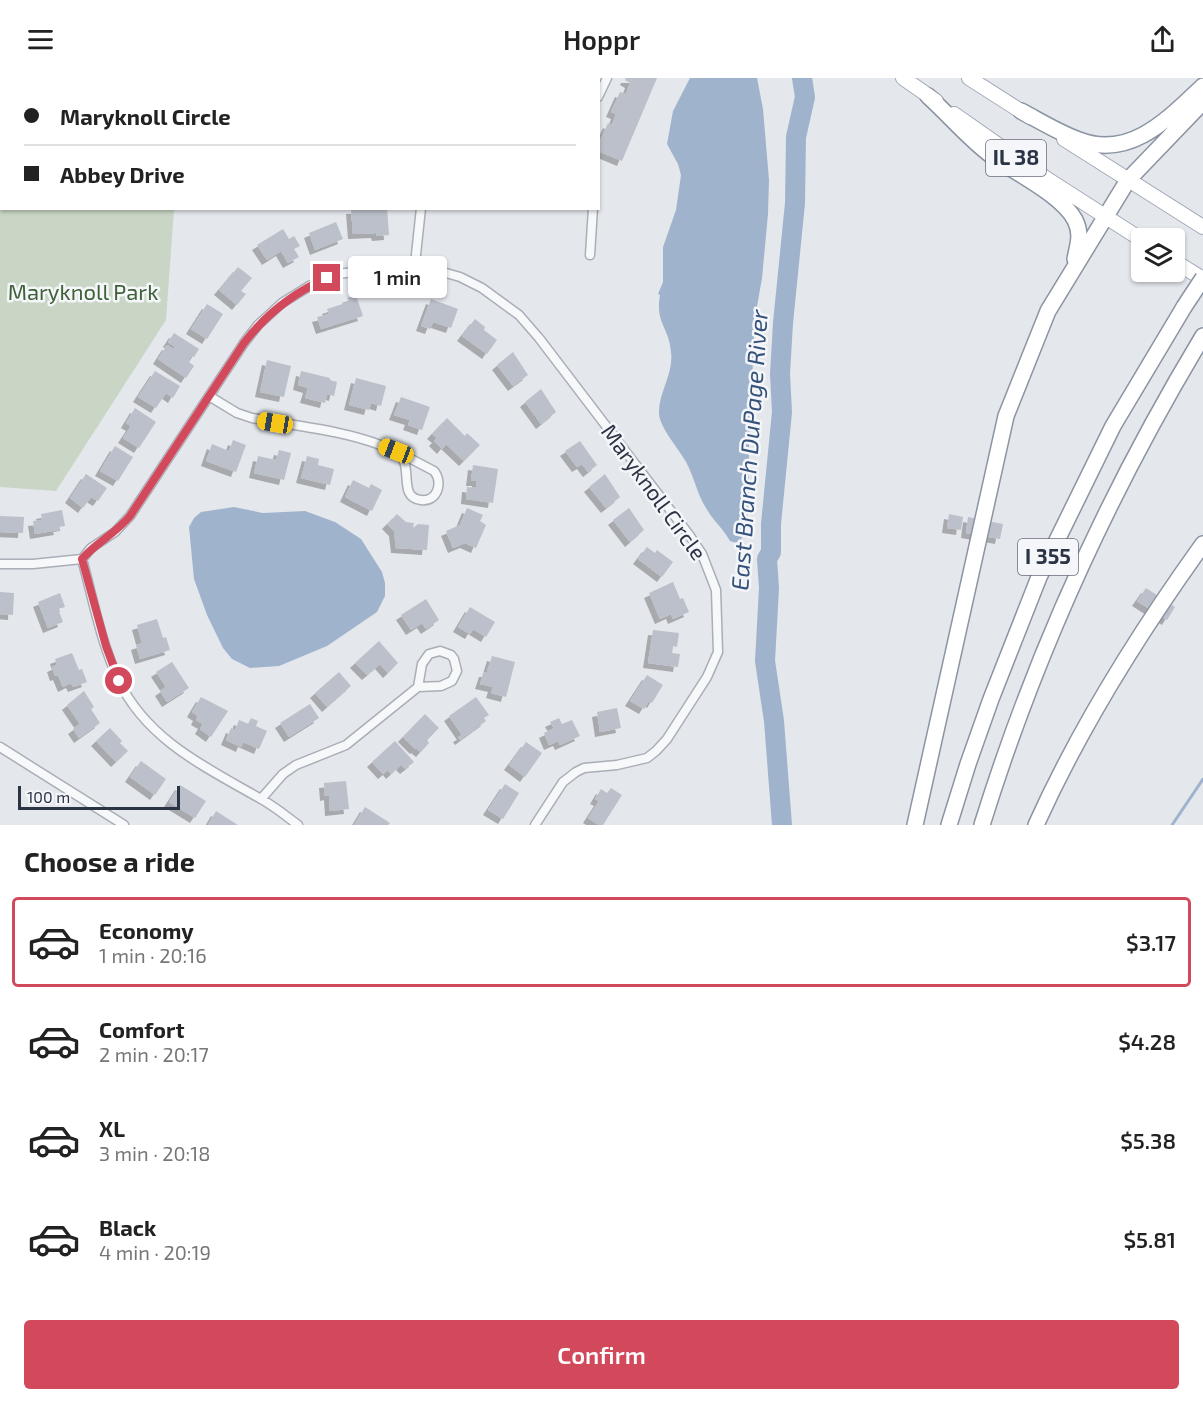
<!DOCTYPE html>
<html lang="en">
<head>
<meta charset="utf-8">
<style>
  body { margin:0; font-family:"Exo 2",sans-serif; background:#f6f6f6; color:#222; height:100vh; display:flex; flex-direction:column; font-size:22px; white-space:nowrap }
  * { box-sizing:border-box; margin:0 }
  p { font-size:20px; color:#767676 }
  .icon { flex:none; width:33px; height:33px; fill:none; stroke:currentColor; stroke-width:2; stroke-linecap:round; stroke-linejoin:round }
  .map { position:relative; height:747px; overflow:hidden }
  .sheet { display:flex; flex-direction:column; background:#fff; flex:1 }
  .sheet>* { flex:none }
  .banner { position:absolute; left:0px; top:0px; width:600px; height:132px; box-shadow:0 2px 4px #0004; display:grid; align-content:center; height:132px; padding:0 24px; background:#fff }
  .buttons { position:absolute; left:1131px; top:150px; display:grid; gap:12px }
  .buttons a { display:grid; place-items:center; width:54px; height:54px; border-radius:6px; background:#fff; box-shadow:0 2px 4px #0004; font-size:30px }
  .scale { position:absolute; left:18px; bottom:15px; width:162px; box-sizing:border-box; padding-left:6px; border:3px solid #2b3445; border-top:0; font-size:16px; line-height:21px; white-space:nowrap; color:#2b3445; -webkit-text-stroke:4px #f4f6f9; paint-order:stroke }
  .end { position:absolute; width:27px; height:27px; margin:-14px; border:8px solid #d1495b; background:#fff; box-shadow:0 0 0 3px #fff }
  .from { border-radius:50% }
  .bubble { position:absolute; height:42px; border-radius:6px; background:#fff; box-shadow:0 2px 4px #0004; font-size:20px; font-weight:600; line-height:42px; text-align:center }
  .car { position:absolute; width:18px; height:36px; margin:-18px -9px; border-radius:8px; box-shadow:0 0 4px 2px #0007; background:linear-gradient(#f5c518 24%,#345 0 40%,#f5c518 0 76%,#345 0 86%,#f5c518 0) }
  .banner b { display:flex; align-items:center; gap:21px; height:57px; font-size:22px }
  .banner b+b { border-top:2px solid #e0e0e0 }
  .banner i { width:15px; height:15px; background:#222 }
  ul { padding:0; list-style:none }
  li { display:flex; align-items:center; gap:18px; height:90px; margin:0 12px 9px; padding:0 12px; border:3px solid transparent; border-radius:6px }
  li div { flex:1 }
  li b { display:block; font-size:22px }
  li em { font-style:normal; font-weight:600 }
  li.selected { border-color:#d1495b }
  li>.icon { width:54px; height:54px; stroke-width:1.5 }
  h2 { padding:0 24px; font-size:27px; line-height:72px }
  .button { display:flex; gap:12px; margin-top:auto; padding:12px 24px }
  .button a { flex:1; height:69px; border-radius:6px; background:#d1495b; color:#fff; font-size:24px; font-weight:600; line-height:69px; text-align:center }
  header { display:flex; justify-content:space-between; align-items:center; height:78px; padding:0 24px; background:#fff; font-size:27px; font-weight:600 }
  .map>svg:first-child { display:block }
  .green { fill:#c9d6c5 }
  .water { fill:#9fb4cc }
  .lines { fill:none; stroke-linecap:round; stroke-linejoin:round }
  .stream { stroke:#9fb4cc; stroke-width:3 }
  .river { stroke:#9fb4cc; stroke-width:20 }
  .building { fill:#bbc0ca; filter:url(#shadow) }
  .minor-casing { stroke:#a9aeb7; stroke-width:11 }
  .primary-casing { stroke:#a3abb8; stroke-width:16 }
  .motorway-casing { stroke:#8b94a3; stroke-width:18 }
  .minor { stroke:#f7f8fa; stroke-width:8 }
  .primary { stroke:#fff; stroke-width:14 }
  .motorway { stroke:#fff; stroke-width:15 }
  .motorway-bridge-casing { stroke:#8b94a3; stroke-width:18; stroke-linecap:butt }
  .motorway-bridge { stroke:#fff; stroke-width:15 }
  .route { stroke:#d1495b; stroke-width:8 }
  .labels { text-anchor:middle; stroke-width:5; stroke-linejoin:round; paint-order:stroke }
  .shield { fill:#f4f6f9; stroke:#676e7b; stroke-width:1.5 }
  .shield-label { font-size:21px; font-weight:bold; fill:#2b3445 }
  .park-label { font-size:22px; fill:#3f6138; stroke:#f4f6f9 }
  .street-label { font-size:22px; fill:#2b3445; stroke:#f4f6f9 }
  .water-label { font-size:24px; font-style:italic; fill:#34527a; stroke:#f4f6f9 }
</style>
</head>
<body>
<header><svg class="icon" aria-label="menu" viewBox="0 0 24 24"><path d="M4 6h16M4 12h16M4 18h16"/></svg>Hoppr<svg class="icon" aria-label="share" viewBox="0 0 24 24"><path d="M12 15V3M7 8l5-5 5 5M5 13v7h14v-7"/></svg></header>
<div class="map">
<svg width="1203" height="747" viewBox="0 0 1203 747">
  <defs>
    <filter id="shadow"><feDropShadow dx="-5" dy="5" stdDeviation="0" flood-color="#0004"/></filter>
  </defs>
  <rect width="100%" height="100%" fill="#e4e7ec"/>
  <path class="green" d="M0,0H183V1L2,2V130L174,131L166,242L56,413L0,409Z"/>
  <path class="water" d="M690,0H757L763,31L769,102L768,136L762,200L755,240L749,368V421L746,451L742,460L736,465L730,463C723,450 713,443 706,430C697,416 694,398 686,384C679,371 660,350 659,336C658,315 674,296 671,274C669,248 655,246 660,217L658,216L663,204V169L676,132L681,97L678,86L667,66L673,33Z
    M234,429L263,435L305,433L335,444L361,461L382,494L385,505V518L377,534L327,568L279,588L250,590L232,581L223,570L207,537L194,501L189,449L194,440L201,434Z"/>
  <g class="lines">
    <path class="stream" d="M1172,747L1203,701"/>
    <path class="river" d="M782,747L774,643L765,583L769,510L767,481L771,474V446L782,334L780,296L783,245L795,125L796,59L805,19L802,0"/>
  </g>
  <path class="building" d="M626,0H657L622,83L598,73V67L608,45L612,47L616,36L611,34L620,14L626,16L630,5L625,2Z
    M387,130L389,157L377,158L376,155L353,156L351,131Z
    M336,144L343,161L315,172L309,155Z
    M283,151L289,161L294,158L300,168L294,171L299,179L288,185L281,173L267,182L257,167Z
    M238,189L252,200L241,213L246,216L237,227L219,212Z
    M356,217L363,238L321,251L317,239L329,236L327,231L349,224L347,220Z
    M431,221L458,231L451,250L433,244L430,251L421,248Z
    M207,226L223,236L207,261L191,251Z
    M475,241L485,249L484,252L497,262L487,276L462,258Z
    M174,255L199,271L194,279L191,278L188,283L194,288L186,300L158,281L167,267L173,271L175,269L168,264Z
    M513,274L528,297L513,308L497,287Z
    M267,282L291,288L284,319L260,314Z
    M155,293L180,308L173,320L166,315L156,330L138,319Z
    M301,293L330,300V302L337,304L334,318L327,316L325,325L305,320L308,310L298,307Z
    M356,300L386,308L381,328L371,325L369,332L349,327Z
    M541,311L556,334L541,346L525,324Z
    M401,319L430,329L422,352L408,347L410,342L394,337Z
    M135,330L156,344L139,370L123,360L131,348L126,345Z
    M447,340L465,358L467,355L480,367L464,383L446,366L442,371L434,363L437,360L432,356Z
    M233,362L246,367L236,394L206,383L212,366L229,373Z
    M580,363L597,387L588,394L582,386L577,389L565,373Z
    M115,368L133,379L118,403L100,393Z
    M279,372L291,375L284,402L254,395L258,378L276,382Z
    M307,378L319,381L318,387L334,391L330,407L301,400Z
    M473,387L498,391L493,425L466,421L467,409L476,410L477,403H471Z
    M86,396L107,410L98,423L91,419L83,430L70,420Z
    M605,396L620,419L606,430L589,409Z
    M353,402L369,410L371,406L382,412L372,433L345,419Z
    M467,430L483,437L480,443L486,447L476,470L465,465L453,470L446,453L460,447Z
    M629,430L644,452L630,464L613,442Z
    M62,432L65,448L58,449L59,452L35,456L33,443L42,442L41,436Z
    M397,436L406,444L414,445L413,450L418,446L429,447L427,472L396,470L394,453L387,446Z
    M949,436L963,439L961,452L947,450Z
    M0,438L24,439L23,455L0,454Z
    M968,439L1003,446L1000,461L966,455Z
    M647,469L655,475L657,472L673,484L662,499L638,481Z
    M673,504L680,521L683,520L689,534L673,541L671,536L660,541L649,515Z
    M1146,510L1175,529L1167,542L1137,523Z
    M0,514L14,515L13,537L0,536Z
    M60,515L65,529L58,531L63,544L48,550L38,524Z
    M426,521L439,542L426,551L422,545L411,552L401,537Z
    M470,529L495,544L486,559L473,551L470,556L458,549Z
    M157,541L163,560L166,559L170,572L140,581L136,567L142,565L137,547Z
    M653,552L679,555L677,569L673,568L672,575L680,576L678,589L648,585Z
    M379,563L398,585L388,595L380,586L367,597L355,585Z
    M72,575L79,592L82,591L87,604L73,609L71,605L63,609L58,597L55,598L52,589L57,587L55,581Z
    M492,578L515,584L506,619L491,615L493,609L480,606L484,594H487Z
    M172,584L189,610L167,624L160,613L166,609L156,594Z
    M339,594L351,608L327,629L315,615Z
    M647,597L663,607L652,625L649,623L644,631L630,623Z
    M84,613L94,629L91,631L100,645L79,660L73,651L80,646L67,627Z
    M201,619L228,633L211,659L200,651L203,646L196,642L198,638L192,634Z
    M476,619L489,637L484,640L486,643L460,662L458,659L462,657L449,638Z
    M310,626L319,640L289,659L280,645Z
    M617,630L621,650L600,654L597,634Z
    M425,636L439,650L427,662L429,665L421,674L416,670L415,671L403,659Z
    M251,640L258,643L256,648L267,653L259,671L243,664L241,669L226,662L231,650L235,652L239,642L248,646Z
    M559,640L562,646L572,642L580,658L560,667L558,663L549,667L544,655L554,650L550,644Z
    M110,650L122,663L120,665L128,673L116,684L96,663Z
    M395,663L414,684L405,691L401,687L391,696L388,692L383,696L372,684Z
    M526,664L542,675L525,699L509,687Z
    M141,683L166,701L155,717L130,699Z
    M346,703L349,731L330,733L329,717L325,718L324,705Z
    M505,706L519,715L503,741L488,732Z
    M180,707L206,723L195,740L169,724Z
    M611,710L622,717L603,747H599L588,740L599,723L595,721L601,711L607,715Z
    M365,729L390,745L388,747H354Z
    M216,733L238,747H208Z"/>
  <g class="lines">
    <defs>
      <path id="minor" d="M240,0V2
        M400,0L401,2
        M598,19L607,0
        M590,177L593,130
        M415,186L421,130
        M209,318L237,335L252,340C295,348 342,352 383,368C387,369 393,370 396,373C416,387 396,419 421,422C438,424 443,404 434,393L396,373
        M82,481C93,521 101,565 119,603C147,662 207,690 261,721C274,728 286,738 298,747
        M0,486H33L82,481L91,470L115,454L130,438L244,265L258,247L282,225L311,207L338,196L415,186L460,199L482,210L519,237L539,260L690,458L702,476L716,512L718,574L707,599L667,661L656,673L647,680L617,687L584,690L576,694L563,704L535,747
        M0,669L124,747
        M261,721L283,696L296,687L346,667L418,609L441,608L452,603L457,593L454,581L451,577L440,573L429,576L422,586L418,609"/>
      <path id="primary" d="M903,0L936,23
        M969,0L1030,39
        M954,36L1047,101L1142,162
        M1064,61L1203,149
        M1174,183L1203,201"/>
      <path id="motorway" d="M928,18C949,37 969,61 992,78C1014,94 1062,117 1075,142C1082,156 1078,166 1075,181
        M1021,33C1040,43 1059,55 1079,62C1130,82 1169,40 1203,8
        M915,747L1006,338L1048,233L1128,102L1203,24
        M949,747L968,686L991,621L1039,499L1113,348L1184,229
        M982,747C1036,573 1109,414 1203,258
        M1036,747C1081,647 1139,555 1203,466"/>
    </defs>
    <use href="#minor" class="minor-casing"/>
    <use href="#primary" class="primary-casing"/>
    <use href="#motorway" class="motorway-casing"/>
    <use href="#minor" class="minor"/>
    <use href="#primary" class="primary"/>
    <use href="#motorway" class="motorway"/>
    <defs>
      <path id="motorway-bridge" d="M1184,229L1203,200"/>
    </defs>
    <use href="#motorway-bridge" class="motorway-bridge-casing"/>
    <use href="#motorway-bridge" class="motorway-bridge"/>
  </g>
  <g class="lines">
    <path class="route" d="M119,603L106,568L82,481C96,465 116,455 130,438L244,265C267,235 293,215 327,200"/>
  </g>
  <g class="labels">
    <g class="shield">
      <rect x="986" y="62" width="60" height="36" rx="4.5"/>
      <rect x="1018" y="461" width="60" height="36" rx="4.5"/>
    </g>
    <g class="shield-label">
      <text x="1016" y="87">IL 38</text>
      <text x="1048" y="486">I 355</text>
    </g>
    <g class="park-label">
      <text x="83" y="222">Maryknoll Park</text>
    </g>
    <g class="street-label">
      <text transform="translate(654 414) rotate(54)" y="8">Maryknoll Circle</text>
    </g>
    <g class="water-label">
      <text transform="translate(750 372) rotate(-86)" y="8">East Branch DuPage River</text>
    </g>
  </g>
</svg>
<div class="buttons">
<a><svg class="icon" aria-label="layers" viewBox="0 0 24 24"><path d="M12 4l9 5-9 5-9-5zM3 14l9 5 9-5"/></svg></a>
</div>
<div class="scale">100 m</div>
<i class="end from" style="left:119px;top:603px"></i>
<i class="end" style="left:327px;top:200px"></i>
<div class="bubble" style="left:348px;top:178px;width:99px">1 min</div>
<i class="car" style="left:275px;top:345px;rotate:280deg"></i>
<i class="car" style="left:396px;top:373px;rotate:291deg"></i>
<div class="banner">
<b><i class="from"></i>Maryknoll Circle</b>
<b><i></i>Abbey Drive</b>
</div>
</div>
<section class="sheet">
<h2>Choose a ride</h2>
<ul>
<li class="selected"><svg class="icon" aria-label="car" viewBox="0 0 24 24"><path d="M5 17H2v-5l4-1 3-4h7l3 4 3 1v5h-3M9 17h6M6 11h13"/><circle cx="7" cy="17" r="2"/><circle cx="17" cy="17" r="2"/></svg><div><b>Economy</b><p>1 min · 20:16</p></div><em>$3.17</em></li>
<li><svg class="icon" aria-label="car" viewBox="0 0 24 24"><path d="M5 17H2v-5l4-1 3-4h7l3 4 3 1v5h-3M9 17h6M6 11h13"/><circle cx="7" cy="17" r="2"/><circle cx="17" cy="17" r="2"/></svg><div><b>Comfort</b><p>2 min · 20:17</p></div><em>$4.28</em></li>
<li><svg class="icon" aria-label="car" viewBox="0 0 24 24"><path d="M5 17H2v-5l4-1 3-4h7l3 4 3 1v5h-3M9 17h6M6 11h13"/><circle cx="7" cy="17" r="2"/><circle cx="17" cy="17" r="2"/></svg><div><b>XL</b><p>3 min · 20:18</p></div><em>$5.38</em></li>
<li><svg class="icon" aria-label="car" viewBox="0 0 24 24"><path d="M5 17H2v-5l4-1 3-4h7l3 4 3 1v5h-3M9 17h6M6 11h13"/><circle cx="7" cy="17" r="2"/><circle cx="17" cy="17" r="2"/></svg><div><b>Black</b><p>4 min · 20:19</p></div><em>$5.81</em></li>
</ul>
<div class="button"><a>Confirm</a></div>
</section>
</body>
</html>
